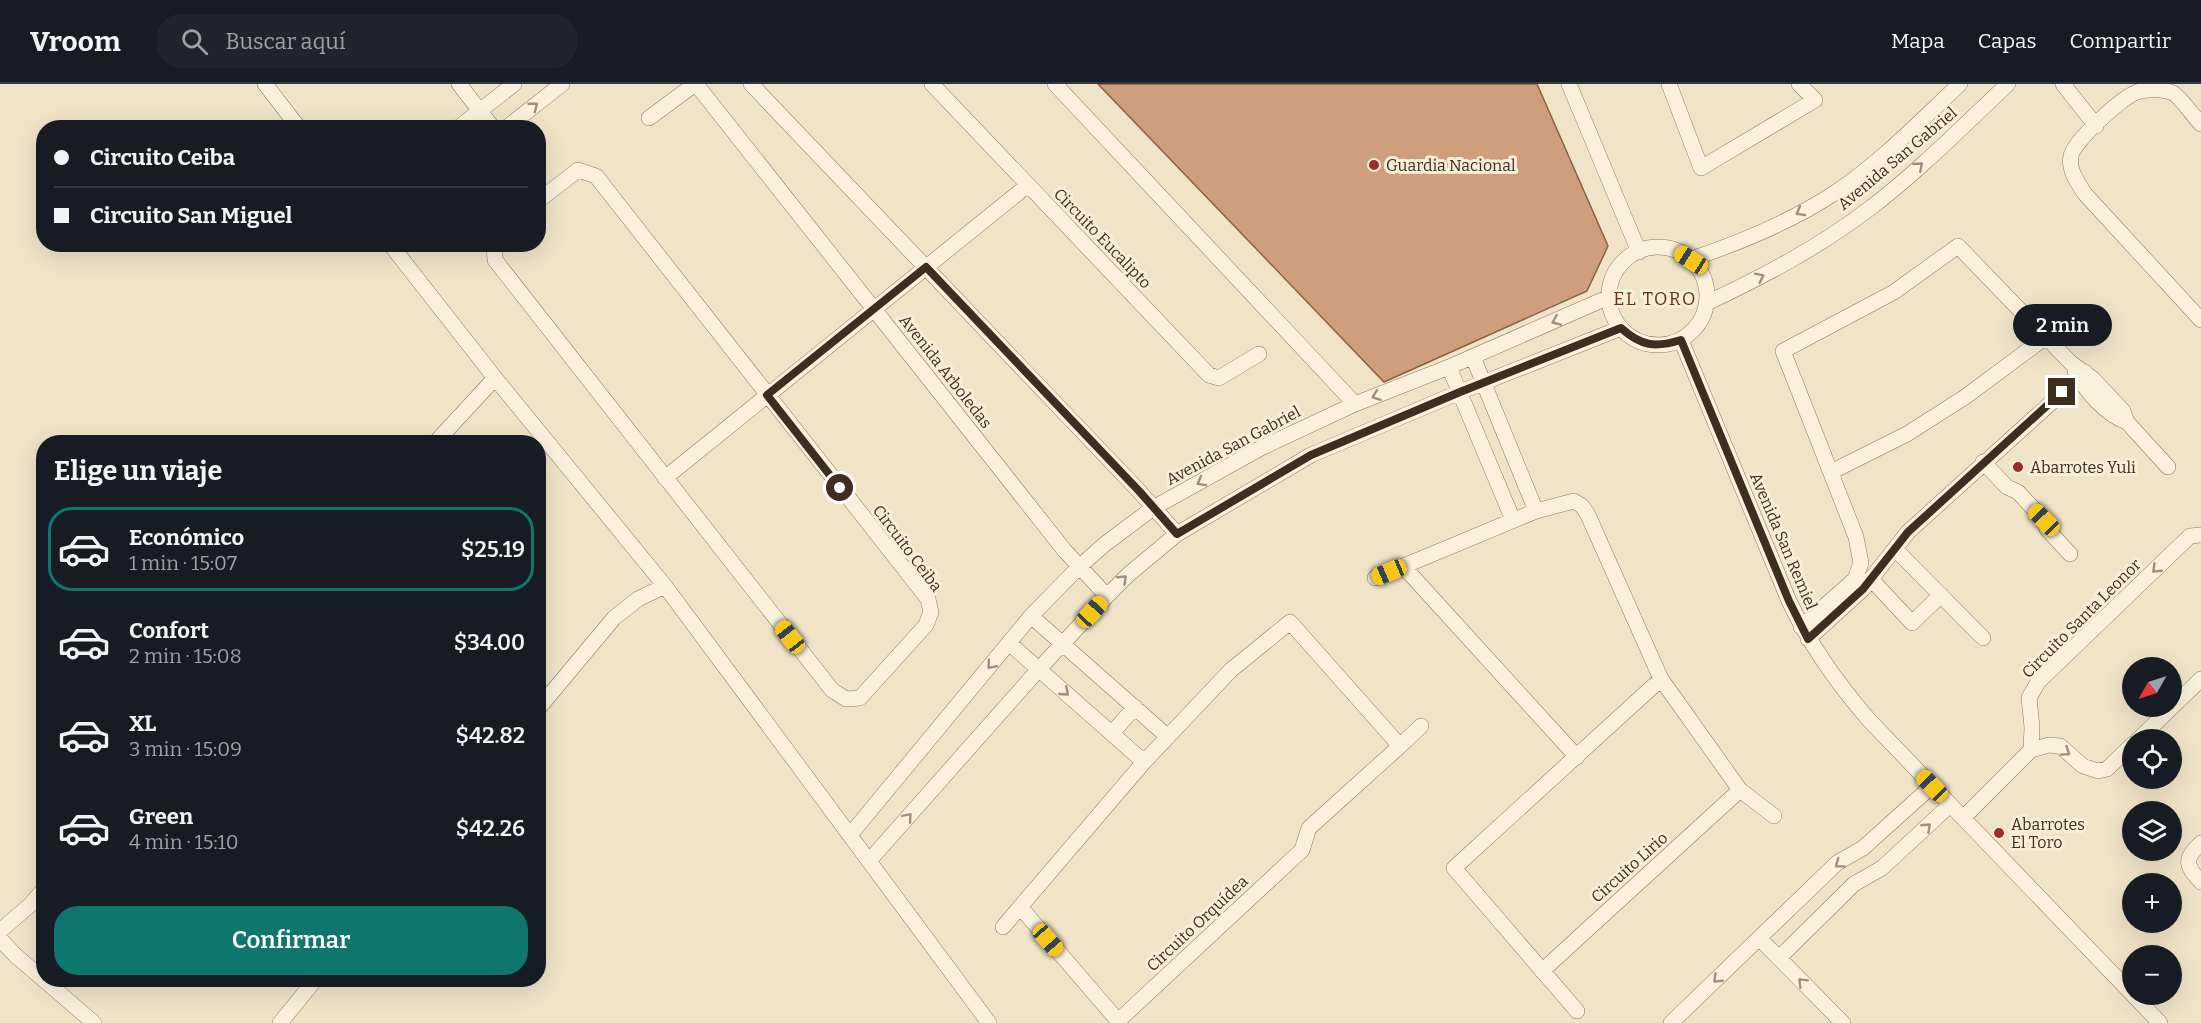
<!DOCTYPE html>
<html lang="es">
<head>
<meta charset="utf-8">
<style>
  body { margin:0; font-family:Bitter,serif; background:#20242c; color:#f1f3f6; height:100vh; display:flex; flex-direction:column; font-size:22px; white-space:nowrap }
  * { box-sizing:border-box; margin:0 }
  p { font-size:20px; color:#9ea1a6 }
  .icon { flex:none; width:33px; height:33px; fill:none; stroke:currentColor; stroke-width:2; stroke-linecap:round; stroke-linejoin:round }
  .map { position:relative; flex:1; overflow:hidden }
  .drawer { position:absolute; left:36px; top:351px; width:510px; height:552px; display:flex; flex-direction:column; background:#171b24; border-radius:24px; box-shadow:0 6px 24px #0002 }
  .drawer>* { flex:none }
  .top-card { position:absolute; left:36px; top:36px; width:510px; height:132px; border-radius:24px; box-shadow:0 6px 24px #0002; display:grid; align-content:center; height:132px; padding:0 18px; background:#171b24 }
  .needle { width:39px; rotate:231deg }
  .controls { position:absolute; left:2122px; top:573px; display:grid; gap:12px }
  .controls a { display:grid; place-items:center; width:60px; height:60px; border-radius:50%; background:#171b24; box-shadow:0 6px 24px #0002; font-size:30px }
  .end { position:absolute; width:27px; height:27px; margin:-14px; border:8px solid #3d2e20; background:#fff; box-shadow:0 0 0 3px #fff }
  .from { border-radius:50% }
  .bubble { position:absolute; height:42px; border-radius:21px; background:#171b24; box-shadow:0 6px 24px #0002; font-size:20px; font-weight:600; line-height:42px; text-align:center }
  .car { position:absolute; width:18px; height:36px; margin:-18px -9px; border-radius:8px; box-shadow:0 0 4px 2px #0007; background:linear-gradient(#f5c518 24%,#345 0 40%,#f5c518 0 76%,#345 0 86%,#f5c518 0) }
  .top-card b { display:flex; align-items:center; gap:21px; height:57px; font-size:22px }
  .top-card b+b { border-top:2px solid #363941 }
  .top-card i { width:15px; height:15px; background:#f1f3f6 }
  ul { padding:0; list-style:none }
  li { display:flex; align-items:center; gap:18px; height:84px; margin:0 12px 9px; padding:0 6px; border:3px solid transparent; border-radius:24px }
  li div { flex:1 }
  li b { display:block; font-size:22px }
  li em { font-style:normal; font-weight:600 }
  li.active { border-color:#0f766e }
  li>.icon { width:54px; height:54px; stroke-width:1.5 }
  h2 { padding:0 18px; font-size:27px; line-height:72px }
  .cta { display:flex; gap:12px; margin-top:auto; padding:12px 18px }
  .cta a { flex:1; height:69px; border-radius:24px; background:#0f766e; color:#fff; font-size:24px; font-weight:600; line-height:69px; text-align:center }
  header { display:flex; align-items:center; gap:36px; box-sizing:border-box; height:84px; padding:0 30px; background:#171b24; border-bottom:2px solid #363941 }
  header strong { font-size:28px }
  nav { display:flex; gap:33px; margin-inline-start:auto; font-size:21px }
  .search { width:420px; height:54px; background:#20242c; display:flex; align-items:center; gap:15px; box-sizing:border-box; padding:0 21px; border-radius:24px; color:#9ea1a6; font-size:22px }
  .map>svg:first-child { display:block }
  .building { fill:#cf9f7d; stroke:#8d5f41; stroke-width:1.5 }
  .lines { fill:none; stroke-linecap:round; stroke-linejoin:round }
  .minor-casing { stroke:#8d765c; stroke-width:16 }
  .minor { stroke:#faf1dc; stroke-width:15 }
  .oneway { stroke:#9c907e }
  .route { stroke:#3d2e20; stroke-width:8 }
  .poi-dot { fill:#9e2a2b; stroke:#f7eed8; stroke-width:2 }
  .labels { text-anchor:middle; stroke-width:6; stroke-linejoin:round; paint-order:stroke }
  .street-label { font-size:16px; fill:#3d2e20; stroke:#f7eed8 }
  .poi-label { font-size:16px; fill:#3d2e20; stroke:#f7eed8; text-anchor:start }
  .neighbourhood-label { font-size:18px; letter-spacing:1.5px; fill:#6b2e1e; stroke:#f7eed8 }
</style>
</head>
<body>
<header>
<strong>Vroom</strong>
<div class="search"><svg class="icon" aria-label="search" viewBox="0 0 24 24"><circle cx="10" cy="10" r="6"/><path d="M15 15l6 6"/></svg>Buscar aquí</div>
<nav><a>Mapa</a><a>Capas</a><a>Compartir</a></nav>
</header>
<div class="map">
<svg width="2201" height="939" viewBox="0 0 2201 939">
  <rect width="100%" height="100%" fill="#f0e4c8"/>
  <path class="building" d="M1098,0H1537L1608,162L1587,207L1384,298Z"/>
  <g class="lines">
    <defs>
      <path id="minor" d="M265,0L299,44
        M459,0L493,44
        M696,0L1065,467L1107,512
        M751,0L1139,407L1177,450
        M932,0L1209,291L1219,294L1259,270
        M1055,0L1355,320
        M1569,0L1639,168
        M1669,0L1701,84L1815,16L1799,0
        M2063,0L2096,42
        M649,34L695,0
        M2201,40C2194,33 2181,14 2173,9C2164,5 2146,5 2137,8C2122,13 2074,57 2071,72C2068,86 2078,99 2085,110L2201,236
        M458,44L514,0
        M506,44L562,0
        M390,160L495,294L665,502L989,939
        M494,160L495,176L832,606L846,615L860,614L926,541L931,528L928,515L596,92L578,86L538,117
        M1609 212a49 49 0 1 1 98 0a49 49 0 1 1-98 0Z
        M1691,175C1742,158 1791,138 1836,108C1881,78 1920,37 1960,0
        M1707,219C1764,192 1819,163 1869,125C1918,88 1963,42 2008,0
        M1681,256L1789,517C1810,561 1837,599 1869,636L2160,939
        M1473,273L1536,427
        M1449,283L1513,436
        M2075,287C2085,307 2106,331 2127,338
        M436,358L495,294
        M1983,378L2007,403L2018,408L2044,436L2047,445L2070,470
        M1831,388L1907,350L1965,313L2046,253
        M665,394L1028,101
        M1895,465L1983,554
        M1403,482L1577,673
        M1375,494L1536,427L1574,417L1582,422L1588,431L1661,595L1740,706L1774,732
        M1871,495L1912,539L1941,511
        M1031,532L1168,653
        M1801,543L1855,495L1861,479L1856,453L1783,267L1894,208L1958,162L2071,279L2092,294L2123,327L2127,338L2168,383
        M1808,555L1863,505L1908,448L2085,288
        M1009,559L1144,678
        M538,625L614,534L638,515L665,502
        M1112,649L1135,623
        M2138,656L2201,595
        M1400,662L1421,642
        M2031,666L2032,643L2029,614L2038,598L2190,452L2201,451
        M1963,734L2031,666L2049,661L2060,662L2083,682L2098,687L2107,685L2133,660
        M850,751L1031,532L1079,483L1105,460L1153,424L1261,364L1355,320L1449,283L1609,213
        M2201,759C2184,775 2185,781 2201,798
        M869,777L1039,585L1107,512L1129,490L1177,450L1311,371L1460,308L1621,244
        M1003,843L1144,678L1231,586L1290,538L1400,662L1309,744L1302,766L1118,937L1021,824
        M0,847L30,821L44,805
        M0,855L15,871L94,939
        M1760,855L1843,939
        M1779,874L1854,800L1882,784L1950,721
        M1542,887L1740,706
        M1577,927L1454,784L1661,595
        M280,939L315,896
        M1671,939L1837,779L1863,764L1932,702"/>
    </defs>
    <use href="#minor" class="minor-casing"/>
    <use href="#minor" class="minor"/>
  </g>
  <defs><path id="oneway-chevron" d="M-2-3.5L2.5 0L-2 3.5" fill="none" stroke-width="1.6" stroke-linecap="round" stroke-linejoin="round" transform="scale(1.5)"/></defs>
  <g class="oneway">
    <use href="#oneway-chevron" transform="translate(534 22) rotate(-38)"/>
    <use href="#oneway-chevron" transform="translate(1919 82) rotate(-41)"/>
    <use href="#oneway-chevron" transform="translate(1800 128) rotate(150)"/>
    <use href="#oneway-chevron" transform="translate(1760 193) rotate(-26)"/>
    <use href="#oneway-chevron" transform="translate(1556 237) rotate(157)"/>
    <use href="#oneway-chevron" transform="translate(1376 312) rotate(159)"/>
    <use href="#oneway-chevron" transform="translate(1201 398) rotate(151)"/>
    <use href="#oneway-chevron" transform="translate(2156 485) rotate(136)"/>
    <use href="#oneway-chevron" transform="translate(1123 495) rotate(-44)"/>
    <use href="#oneway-chevron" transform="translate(991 581) rotate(130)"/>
    <use href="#oneway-chevron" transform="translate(1065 608) rotate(41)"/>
    <use href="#oneway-chevron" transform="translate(2066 668) rotate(34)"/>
    <use href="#oneway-chevron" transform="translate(908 733) rotate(-49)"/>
    <use href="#oneway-chevron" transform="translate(1927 743) rotate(-43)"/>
    <use href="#oneway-chevron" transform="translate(1839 780) rotate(143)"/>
    <use href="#oneway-chevron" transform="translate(1717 895) rotate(136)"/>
    <use href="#oneway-chevron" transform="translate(1802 898) rotate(-135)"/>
  </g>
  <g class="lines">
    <path class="route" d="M840,404L767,311L926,183L1139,407L1177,450L1311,371L1460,308L1621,244C1641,262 1655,264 1681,256L1789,517L1808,555L1863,505L1908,448L2062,308"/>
  </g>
  <g class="poi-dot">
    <circle cx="1374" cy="81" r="6"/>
    <circle cx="2018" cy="383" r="6"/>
    <circle cx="1999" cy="749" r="6"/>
  </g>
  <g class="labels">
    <g class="street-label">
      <text transform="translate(1897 74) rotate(-40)" y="6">Avenida San Gabriel</text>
      <text transform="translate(1103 154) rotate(46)" y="6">Circuito Eucalipto</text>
      <text transform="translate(946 287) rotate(52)" y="6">Avenida Arboledas</text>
      <text transform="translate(1233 361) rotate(-28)" y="6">Avenida San Gabriel</text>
      <text transform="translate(1784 457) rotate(67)" y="6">Avenida San Remiel</text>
      <text transform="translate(908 464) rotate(53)" y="6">Circuito Ceiba</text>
      <text transform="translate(2081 534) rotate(-45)" y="6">Circuito Santa Leonor</text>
      <text transform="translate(1629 783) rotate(-42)" y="6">Circuito Lirio</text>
      <text transform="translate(1197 839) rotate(-43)" y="6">Circuito Orquídea</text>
    </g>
    <g class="poi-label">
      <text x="1386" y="87">Guardia Nacional</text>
      <text x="2030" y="389">Abarrotes Yuli</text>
      <text x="2011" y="746">Abarrotes<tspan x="2011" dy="18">El Toro</tspan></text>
    </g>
    <g class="neighbourhood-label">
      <text x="1655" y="221">EL TORO</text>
    </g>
  </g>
</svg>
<div class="controls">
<a><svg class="needle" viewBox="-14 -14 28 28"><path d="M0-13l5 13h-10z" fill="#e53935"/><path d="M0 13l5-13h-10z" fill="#9ea1a6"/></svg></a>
<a><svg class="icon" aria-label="locate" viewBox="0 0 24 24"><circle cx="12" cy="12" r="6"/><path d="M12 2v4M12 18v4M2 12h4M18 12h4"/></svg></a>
<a><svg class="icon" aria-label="layers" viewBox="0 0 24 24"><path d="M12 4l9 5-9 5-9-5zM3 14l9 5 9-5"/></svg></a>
<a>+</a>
<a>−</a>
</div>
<i class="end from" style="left:840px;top:404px"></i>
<i class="end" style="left:2062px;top:308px"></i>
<div class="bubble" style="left:2013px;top:220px;width:99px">2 min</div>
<i class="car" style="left:1691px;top:176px;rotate:302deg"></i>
<i class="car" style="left:2044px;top:436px;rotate:316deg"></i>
<i class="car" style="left:1389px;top:488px;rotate:247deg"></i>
<i class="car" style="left:1092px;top:528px;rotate:43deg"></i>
<i class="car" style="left:790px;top:553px;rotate:322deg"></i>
<i class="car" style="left:1932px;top:702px;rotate:316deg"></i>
<i class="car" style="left:1048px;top:856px;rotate:139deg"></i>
<div class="top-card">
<b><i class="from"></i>Circuito Ceiba</b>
<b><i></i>Circuito San Miguel</b>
</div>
<section class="drawer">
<h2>Elige un viaje</h2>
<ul>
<li class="active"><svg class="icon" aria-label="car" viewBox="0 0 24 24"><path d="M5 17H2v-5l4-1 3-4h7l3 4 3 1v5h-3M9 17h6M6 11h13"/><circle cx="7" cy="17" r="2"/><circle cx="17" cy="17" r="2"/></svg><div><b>Económico</b><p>1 min · 15:07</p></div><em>$25.19</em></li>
<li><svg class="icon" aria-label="car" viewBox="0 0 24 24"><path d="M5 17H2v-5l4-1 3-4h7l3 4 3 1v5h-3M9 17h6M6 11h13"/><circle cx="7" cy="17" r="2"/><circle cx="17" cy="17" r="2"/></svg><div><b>Confort</b><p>2 min · 15:08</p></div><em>$34.00</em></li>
<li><svg class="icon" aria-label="car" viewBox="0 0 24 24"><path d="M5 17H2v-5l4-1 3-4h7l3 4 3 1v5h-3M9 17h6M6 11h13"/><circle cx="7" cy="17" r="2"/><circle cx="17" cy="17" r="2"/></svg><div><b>XL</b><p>3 min · 15:09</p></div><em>$42.82</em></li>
<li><svg class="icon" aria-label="car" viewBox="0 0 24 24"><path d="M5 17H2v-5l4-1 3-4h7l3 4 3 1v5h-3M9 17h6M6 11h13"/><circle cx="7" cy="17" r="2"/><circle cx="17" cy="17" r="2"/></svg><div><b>Green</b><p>4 min · 15:10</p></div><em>$42.26</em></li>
</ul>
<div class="cta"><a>Confirmar</a></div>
</section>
</div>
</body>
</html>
